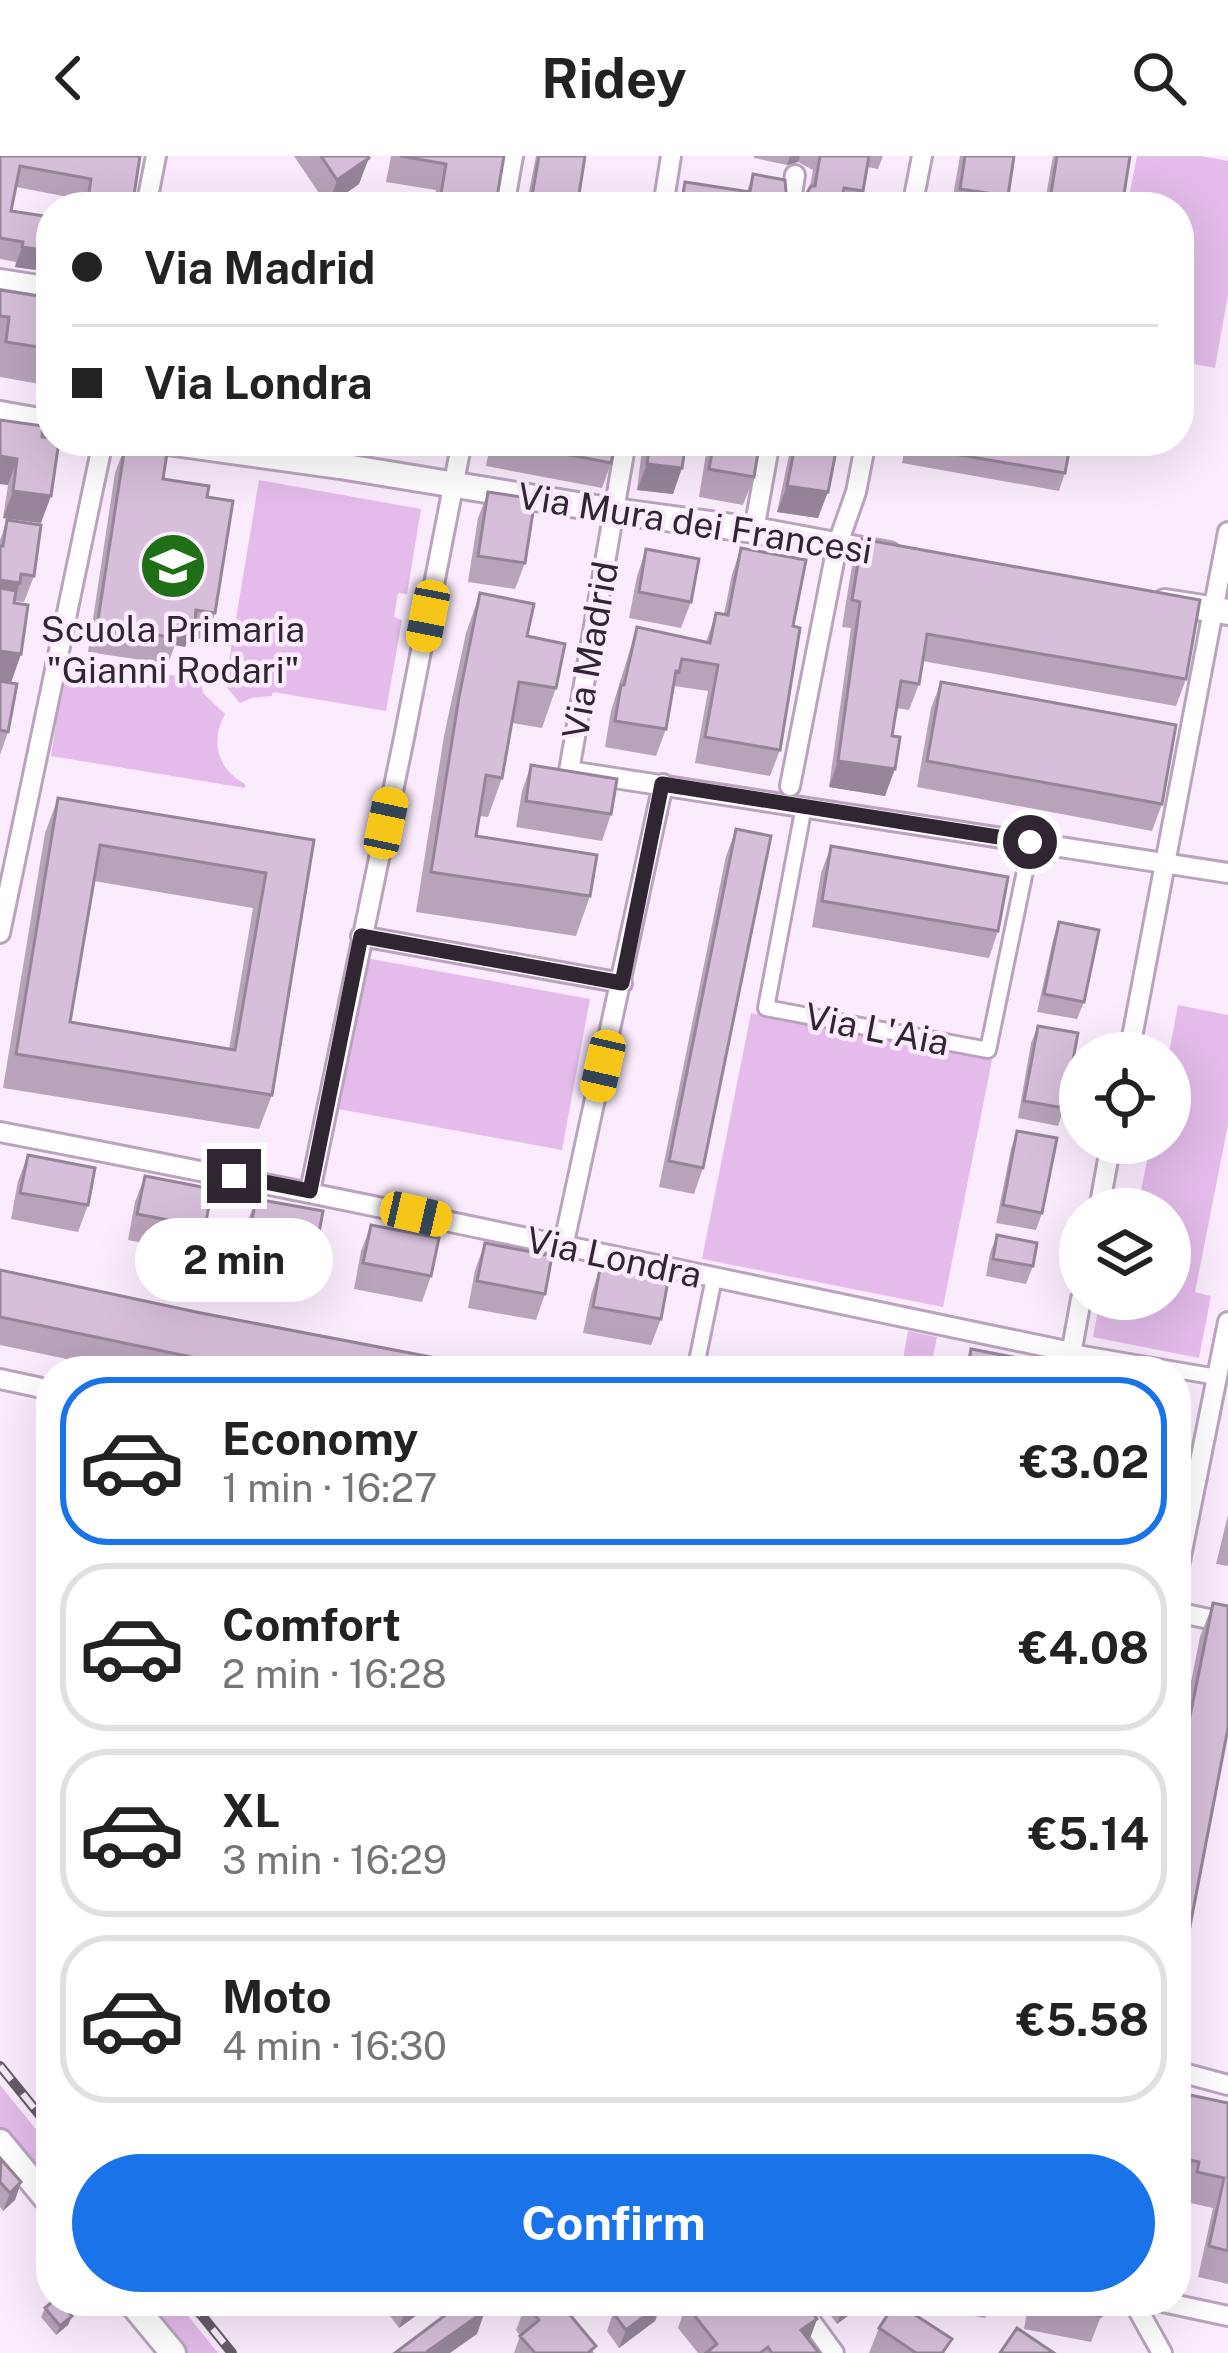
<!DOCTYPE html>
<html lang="en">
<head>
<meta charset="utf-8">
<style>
  body { margin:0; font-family:"Public Sans",sans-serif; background:#f2f2f2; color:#222; height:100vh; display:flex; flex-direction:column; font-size:45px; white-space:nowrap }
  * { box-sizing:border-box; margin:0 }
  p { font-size:39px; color:#767676 }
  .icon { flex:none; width:66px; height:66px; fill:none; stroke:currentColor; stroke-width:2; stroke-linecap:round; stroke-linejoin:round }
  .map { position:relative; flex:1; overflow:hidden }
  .panel { position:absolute; left:36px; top:1200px; width:1155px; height:960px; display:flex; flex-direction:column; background:#fff; border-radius:48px; box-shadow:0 12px 48px #0002 }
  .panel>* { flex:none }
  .guide { position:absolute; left:36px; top:36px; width:1158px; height:264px; border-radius:48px; box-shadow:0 12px 48px #0002; display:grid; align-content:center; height:264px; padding:0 36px; background:#fff }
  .tools { position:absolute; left:1059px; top:876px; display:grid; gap:24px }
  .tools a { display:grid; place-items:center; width:132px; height:132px; border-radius:50%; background:#fff; box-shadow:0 12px 48px #0002; font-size:60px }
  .end { position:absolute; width:54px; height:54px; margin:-27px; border:15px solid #2f2631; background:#fff; box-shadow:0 0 0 6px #fff }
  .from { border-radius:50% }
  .bubble { position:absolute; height:84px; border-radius:42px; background:#fff; box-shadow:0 12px 48px #0002; font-size:39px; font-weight:700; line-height:84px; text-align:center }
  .car { position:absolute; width:36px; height:72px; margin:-36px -18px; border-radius:15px; box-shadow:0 0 9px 3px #0007; background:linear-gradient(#f5c518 24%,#345 0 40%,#f5c518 0 76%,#345 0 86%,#f5c518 0) }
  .guide b { display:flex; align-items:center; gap:42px; height:114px; font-size:45px }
  .guide b+b { border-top:3px solid #e0e0e0 }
  .guide i { width:30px; height:30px; background:#222 }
  ul { padding:21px 0 0; list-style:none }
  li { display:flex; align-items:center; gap:36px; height:168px; margin:0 24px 18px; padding:0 12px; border:6px solid #e0e0e0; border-radius:48px }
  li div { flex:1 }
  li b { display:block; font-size:45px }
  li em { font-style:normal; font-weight:700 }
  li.active { border-color:#1a73e8 }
  li>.icon { width:108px; height:108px; stroke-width:1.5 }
  .primary-button { display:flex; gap:24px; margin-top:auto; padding:24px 36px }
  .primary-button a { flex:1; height:138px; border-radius:72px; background:#1a73e8; color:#fff; font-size:48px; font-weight:700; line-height:138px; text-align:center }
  header { display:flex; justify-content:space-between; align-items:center; height:156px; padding:0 36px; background:#fff; font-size:54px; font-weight:700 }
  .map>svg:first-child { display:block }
  .green { fill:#e4bbea }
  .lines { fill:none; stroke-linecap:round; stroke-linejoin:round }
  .pedestrian-casing { stroke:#bba3bf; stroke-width:20 }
  .minor-casing { stroke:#bba3bf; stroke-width:24 }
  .tertiary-casing { stroke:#bba3bf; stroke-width:30 }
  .pedestrian { stroke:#fff; stroke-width:14 }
  .minor { stroke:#fff; stroke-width:18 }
  .tertiary { stroke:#fff; stroke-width:24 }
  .rail-casing { stroke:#665c68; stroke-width:10 }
  .rail { stroke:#fbecfd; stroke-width:6; stroke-dasharray:18; stroke-linecap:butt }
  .wall { fill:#b9a3bb; fill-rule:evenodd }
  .shaded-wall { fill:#968599 }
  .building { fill:#d7beda; stroke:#968599; stroke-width:3; fill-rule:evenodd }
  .route { stroke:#2f2631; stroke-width:15 }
  .labels { text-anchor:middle; stroke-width:9; stroke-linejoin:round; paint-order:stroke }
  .street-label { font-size:36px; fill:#2f2631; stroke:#fbecfd }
  .poi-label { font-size:36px; fill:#2f2631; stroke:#fbecfd }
</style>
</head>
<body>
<header><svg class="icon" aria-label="back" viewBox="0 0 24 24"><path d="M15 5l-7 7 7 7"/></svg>Ridey<svg class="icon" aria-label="search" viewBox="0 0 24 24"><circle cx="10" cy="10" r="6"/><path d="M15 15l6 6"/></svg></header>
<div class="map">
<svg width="1228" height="2197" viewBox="0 0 1228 2197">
  <rect width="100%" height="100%" fill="#fbecfd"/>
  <path class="green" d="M1137,0H1201L1228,5V139L1215,212L1179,205V51H1127Z
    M259,324L421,353L407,438L398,437L394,461L402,464L386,555L273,536L272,540L252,542L240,547L225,529Z
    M66,502L201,524L203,537L225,558C210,585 217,613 245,628V632L51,600Z
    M366,802L590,843L562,994L338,953Z
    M1178,849L1228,859V969L1195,1136L1211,1140L1199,1202L1093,1181L1100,1143H1170V1053H1137L1151,987H1170L1169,897Z
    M751,857L992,904L943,1151L702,1103Z
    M908,1175L937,1181L930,1215H901Z
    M0,1929L51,1992V2038L0,1975Z
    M138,2145H176L218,2197H180Z"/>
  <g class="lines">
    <defs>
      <path id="pedestrian" d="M804,650L766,852L988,894L1031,686
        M1071,1196L1217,1221
        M695,1215L714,1122"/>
      <path id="minor" d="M146,51L156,0
        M504,51L513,0
        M663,51L671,0
        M790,51L795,19
        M912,51L922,0
        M0,123L51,131
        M626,285L569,615L1228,717
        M754,374L770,285
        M790,630L837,390L856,336L866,285
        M0,777L103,285
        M361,780L622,827
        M1129,897L1228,376
        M0,976C358,1044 714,1122 1071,1196
        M310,1035L404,582L462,285
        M1099,1053L1111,987
        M563,1091L663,628
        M1068,1215L1081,1143
        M0,1223L51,1234
        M1176,1425L1228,1166
        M1176,1456L1228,1467
        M1176,1915L1228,1929
        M796,2145L834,2197
        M1133,2145L1162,2197
        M1158,2145L1228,2160"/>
      <path id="tertiary" d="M0,258L51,267
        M160,285L340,310L614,355L754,374L889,399
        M1165,446L1228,456
        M0,1986L51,2048
        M130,2145L173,2197"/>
    </defs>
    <use href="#pedestrian" class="pedestrian-casing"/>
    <use href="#minor" class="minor-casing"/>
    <use href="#tertiary" class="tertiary-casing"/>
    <use href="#pedestrian" class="pedestrian"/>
    <use href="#minor" class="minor"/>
    <use href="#tertiary" class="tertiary"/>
    <defs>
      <path id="rail" d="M0,1910L51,1973
        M190,2145L232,2197"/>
    </defs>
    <use href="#rail" class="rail-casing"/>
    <use href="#rail" class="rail"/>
  </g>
  <path class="wall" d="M0,0H140L134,39L130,51H83L84,44L16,31L11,55L51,61V116L15,111L16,106L0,103Z
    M294,0H368L359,28L329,49L340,51H289L292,42L327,49Z
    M391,0H504L494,51H433L436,34L386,26Z
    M536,0H585L577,51H526Z
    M754,0H883L878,13L867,11L863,35L857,51H677L685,26L747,35L753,18L797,43L804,42L810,31L813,14L798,6L787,9L754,2Z
    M960,0H1014L1008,40L1004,51H951Z
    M1053,0H1130L1122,51H1044Z
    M0,134L51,142V230L0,221Z
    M0,264L42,281L41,367L3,362L8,329L0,328Z
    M406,285H448L446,292Z
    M491,285H616L611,307L602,332L486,310Z
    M643,285H686L673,338L637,334Z
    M708,285H760L754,321L743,349L699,341Z
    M792,285H838L818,362L777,356Z
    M906,285H1071L1065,317L1059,335L902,307Z
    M125,290L163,323L207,341L215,457L206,484L188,481L185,491L175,489L168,508L88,496L115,317Z
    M488,336L525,407L515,433L468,426L478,362Z
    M7,364L34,420L24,446L14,445L0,495V384Z
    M862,383L1186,523L1176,550L922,505L919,528L909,554L896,552L885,640L829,631L851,472L842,471L852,410Z
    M741,392L793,470L780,594L770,620L695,607L708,535L674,530L666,573L656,600L605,591L611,555L637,471L706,486L716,457L724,458L732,418Z
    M646,393L691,446L681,472L629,462L637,420Z
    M480,437L527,480L556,532L542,572L512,567L502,622L488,661L480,660L476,680L590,740L576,780L416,756L444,580L466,477Z
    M0,495L21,498L11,527L8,576L0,599Z
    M941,526L1089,554L1162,648L1152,675L917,631L931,552Z
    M531,609L611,658L602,685L516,671L522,635Z
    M58,642L314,684L272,939L259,973L3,932L45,677ZM94,725L253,752L229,893L70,866Z
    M736,673L703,1012L694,1038L659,1031L726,700Z
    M831,690L998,775L989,802L812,771L821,717Z
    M1059,766L1084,846L1077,863L1037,856L1053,784Z
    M1038,870L1064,952L1058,970L1018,962L1031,887Z
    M1017,975L1042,1057L1036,1074L996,1067L1011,993Z
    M28,999L88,1049L78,1076L11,1063L18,1025Z
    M145,1020L205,1071L195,1097L128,1084L135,1046Z
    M256,1043L316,1093L307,1120L239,1107L246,1069Z
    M371,1069L431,1120L422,1146L354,1133L361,1095Z
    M997,1079L1033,1110L1026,1128L986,1120L990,1097Z
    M485,1087L545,1138L536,1164L468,1152L475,1114Z
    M600,1112L661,1163L651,1189L583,1177L591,1139Z
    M0,1114L201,1157L504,1215H124L0,1189Z
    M1228,1359V1410L1216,1408Z
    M1213,1447L1178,1833L1176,1837V1601L1200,1481Z
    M1176,1936L1228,1947V2128L1198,2121L1213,2052L1186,2046L1188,2036L1176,2034Z
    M0,2004L21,2026L15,2044L3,2055L0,2051Z
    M379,2145H433L432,2148L399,2172Z
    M820,2145H860L857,2153L837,2168Z
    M905,2145H991L985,2162L905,2147Z
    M1029,2145H1104L1101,2160L1091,2186L1024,2173Z
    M662,2147L655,2165L619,2192L607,2175L613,2157Z
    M526,2148L567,2155L594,2197H514L520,2180L516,2174Z
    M686,2149L817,2163L809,2184L819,2197H698L678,2172Z
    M45,2152L72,2160L68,2169L56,2179L41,2161Z
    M879,2172L946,2197H869Z"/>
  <path class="shaded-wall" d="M790,0H800L798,6L787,9Z
    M369,2L359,28L328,50L337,24Z
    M22,91L51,95V116L15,111Z
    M0,300L17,303L8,329L0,328Z
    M647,308L682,312L673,338L637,334Z
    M787,330L828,336L818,362L777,356Z
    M13,335L51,340L41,367L3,362Z
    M0,424L20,427L10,453L0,452Z
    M180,462L195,464L185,491L175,489Z
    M0,495L21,498L3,548H0Z
    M838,605L895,613L885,640L829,631Z
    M21,2026L15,2044L3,2055L10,2037Z
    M409,2145H433L432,2148L399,2172Z
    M845,2145H860L857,2153L837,2168Z
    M662,2147L655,2165L619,2192L626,2174Z
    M485,2155L477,2178L450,2197H428Z
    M72,2160L68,2169L56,2179L60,2170Z
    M817,2163L809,2185L801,2174Z"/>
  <path class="building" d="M0,0H140L134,39H128L126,51H87L91,23L20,10L11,55L51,61V95L22,91L23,86L0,82Z
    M321,0H368L369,2L337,24Z
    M400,0H504L496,47L441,38L446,8Z
    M539,0H585L577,51H530Z
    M820,0H869L863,35L844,32L840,51H681L685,26L750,36L753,18L785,24L786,36L797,43L804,42L811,30H815Z
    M965,0H1014L1008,40L960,33Z
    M1057,0H1130L1122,51L1049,50Z
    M292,42L340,51H290Z
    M0,134L51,142V193L6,186L9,161L0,160Z
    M0,264L43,270L42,281L51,282V285H59L51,340L13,335L17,303L0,300Z
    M497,285H616L611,307Z
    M650,285H686L682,312L647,308Z
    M714,285H760L754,321L709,313Z
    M796,285H838L828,336L787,330Z
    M909,285H1071L1065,317L908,290Z
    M125,290L167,297L163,323L209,330L207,341L233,345L215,457L196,454L195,464L180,462L177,482L97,470Z
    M488,336L535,343L525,407L478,400Z
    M7,364L41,369L34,420L21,418L20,427L0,424V390H3Z
    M862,383L1200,444L1186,523L927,478L919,528L901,525L892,580L900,581L895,613L838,605L860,446L852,444Z
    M741,392L806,404L793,470L800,472L780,594L705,581L718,509L682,503L679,516L676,515L666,573L615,565L621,529H624L637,471L710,487L716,457L728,459Z
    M646,393L699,403L691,446L639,436Z
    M0,432L16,435L14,447L28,449L21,498L0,495Z
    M480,437L534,448L527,480L565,488L556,532L519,526L502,622L486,619L476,680L597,699L590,740L431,716L459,541Z
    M0,525L17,528L8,576L0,574Z
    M941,526L1176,569L1162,648L927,605Z
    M531,609L617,623L611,658L526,645Z
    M58,642L314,684L272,939L16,898ZM100,689L266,717L235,894L70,866Z
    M736,673L771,680L703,1012L669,1005Z
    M831,690L1008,721L998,775L822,745Z
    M1059,766L1099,774L1084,846L1044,838Z
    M1038,870L1078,877L1064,952L1024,945Z
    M1017,975L1057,982L1042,1057L1003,1049Z
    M28,999L95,1012L88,1049L20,1037Z
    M145,1020L212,1033L205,1071L137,1058Z
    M256,1043L323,1055L316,1093L249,1081Z
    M371,1069L439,1082L431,1120L363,1107Z
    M997,1079L1037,1087L1033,1110L993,1103Z
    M485,1087L552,1100L545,1138L477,1125Z
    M600,1112L668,1125L661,1163L593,1151Z
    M0,1114L201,1157L504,1215H263L215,1206L0,1161Z
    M971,1193L1013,1201L1011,1215H967Z
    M1213,1447L1228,1450V1572L1178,1833L1176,1832V1629Z
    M1176,1936L1228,1947V2095L1209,2090L1224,2022L1197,2016L1199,2006L1176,2001Z
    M1,2003L21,2026L10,2037L0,2026Z
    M53,2145H59L72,2160L60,2170L45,2152Z
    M464,2145H479L485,2155L428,2195L430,2197H395Z
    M529,2145H565L569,2150L565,2153L596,2190L588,2197H535L520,2180L539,2164L526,2148Z
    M629,2145H660L662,2147L626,2174L613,2157Z
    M691,2145H776L778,2147L780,2145H804L817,2163L801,2174L819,2197H772L768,2191L760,2197H706L717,2188L686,2149Z
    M1034,2145H1104L1101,2160L1033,2147Z
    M894,2149H900L952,2183L942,2197H916L879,2172Z
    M1017,2172L1054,2197H1000Z"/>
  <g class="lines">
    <path class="route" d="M234,1020L310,1035L361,780L622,827L662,628L1030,686"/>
  </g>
  <defs>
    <symbol id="school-disc" viewBox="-11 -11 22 22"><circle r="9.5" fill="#1e6f16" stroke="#fbecfd"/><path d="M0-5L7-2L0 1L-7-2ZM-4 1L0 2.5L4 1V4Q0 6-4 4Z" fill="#fff"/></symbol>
  </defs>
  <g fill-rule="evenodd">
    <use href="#school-disc" x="135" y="372" width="76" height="76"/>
  </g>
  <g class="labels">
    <g class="street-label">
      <text transform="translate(695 367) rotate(9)" y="13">Via Mura dei Francesi</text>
      <text transform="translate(590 494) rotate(-80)" y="13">Via Madrid</text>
      <text transform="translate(877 873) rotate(11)" y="13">Via L'Aia</text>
      <text transform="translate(614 1101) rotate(12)" y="13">Via Londra</text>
    </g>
    <g class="poi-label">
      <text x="173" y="486">Scuola Primaria<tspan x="173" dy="41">"Gianni Rodari"</tspan></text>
    </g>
  </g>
</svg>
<div class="tools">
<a><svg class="icon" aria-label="locate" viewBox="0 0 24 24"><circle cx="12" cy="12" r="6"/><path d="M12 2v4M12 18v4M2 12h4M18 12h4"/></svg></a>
<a><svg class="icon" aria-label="layers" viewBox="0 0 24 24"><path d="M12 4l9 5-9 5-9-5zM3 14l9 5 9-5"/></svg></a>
</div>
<i class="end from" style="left:1030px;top:686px"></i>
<i class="end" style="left:234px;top:1020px"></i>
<div class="bubble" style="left:135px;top:1062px;width:198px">2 min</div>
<i class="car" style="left:428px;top:460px;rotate:191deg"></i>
<i class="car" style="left:386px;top:667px;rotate:12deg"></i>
<i class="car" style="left:603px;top:910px;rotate:193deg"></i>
<i class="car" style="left:416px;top:1058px;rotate:103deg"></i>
<div class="guide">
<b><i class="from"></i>Via Madrid</b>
<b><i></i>Via Londra</b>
</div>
<section class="panel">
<ul>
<li class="active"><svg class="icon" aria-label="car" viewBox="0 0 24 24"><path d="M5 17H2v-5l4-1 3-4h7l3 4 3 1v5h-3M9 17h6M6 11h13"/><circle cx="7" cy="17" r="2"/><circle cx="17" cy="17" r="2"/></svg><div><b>Economy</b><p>1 min · 16:27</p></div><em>€3.02</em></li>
<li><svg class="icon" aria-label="car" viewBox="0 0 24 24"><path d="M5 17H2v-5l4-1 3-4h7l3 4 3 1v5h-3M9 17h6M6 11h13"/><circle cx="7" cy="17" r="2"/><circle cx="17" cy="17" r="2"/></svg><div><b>Comfort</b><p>2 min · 16:28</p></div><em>€4.08</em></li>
<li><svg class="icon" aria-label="car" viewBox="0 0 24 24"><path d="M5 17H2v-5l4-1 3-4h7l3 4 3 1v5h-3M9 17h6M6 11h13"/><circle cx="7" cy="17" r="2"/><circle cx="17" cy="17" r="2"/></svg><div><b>XL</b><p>3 min · 16:29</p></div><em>€5.14</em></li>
<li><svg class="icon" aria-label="car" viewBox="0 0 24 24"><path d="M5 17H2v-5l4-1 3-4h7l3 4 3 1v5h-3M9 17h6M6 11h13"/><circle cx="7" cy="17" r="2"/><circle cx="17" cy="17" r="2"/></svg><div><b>Moto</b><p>4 min · 16:30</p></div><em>€5.58</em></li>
</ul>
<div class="primary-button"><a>Confirm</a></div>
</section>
</div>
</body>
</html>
